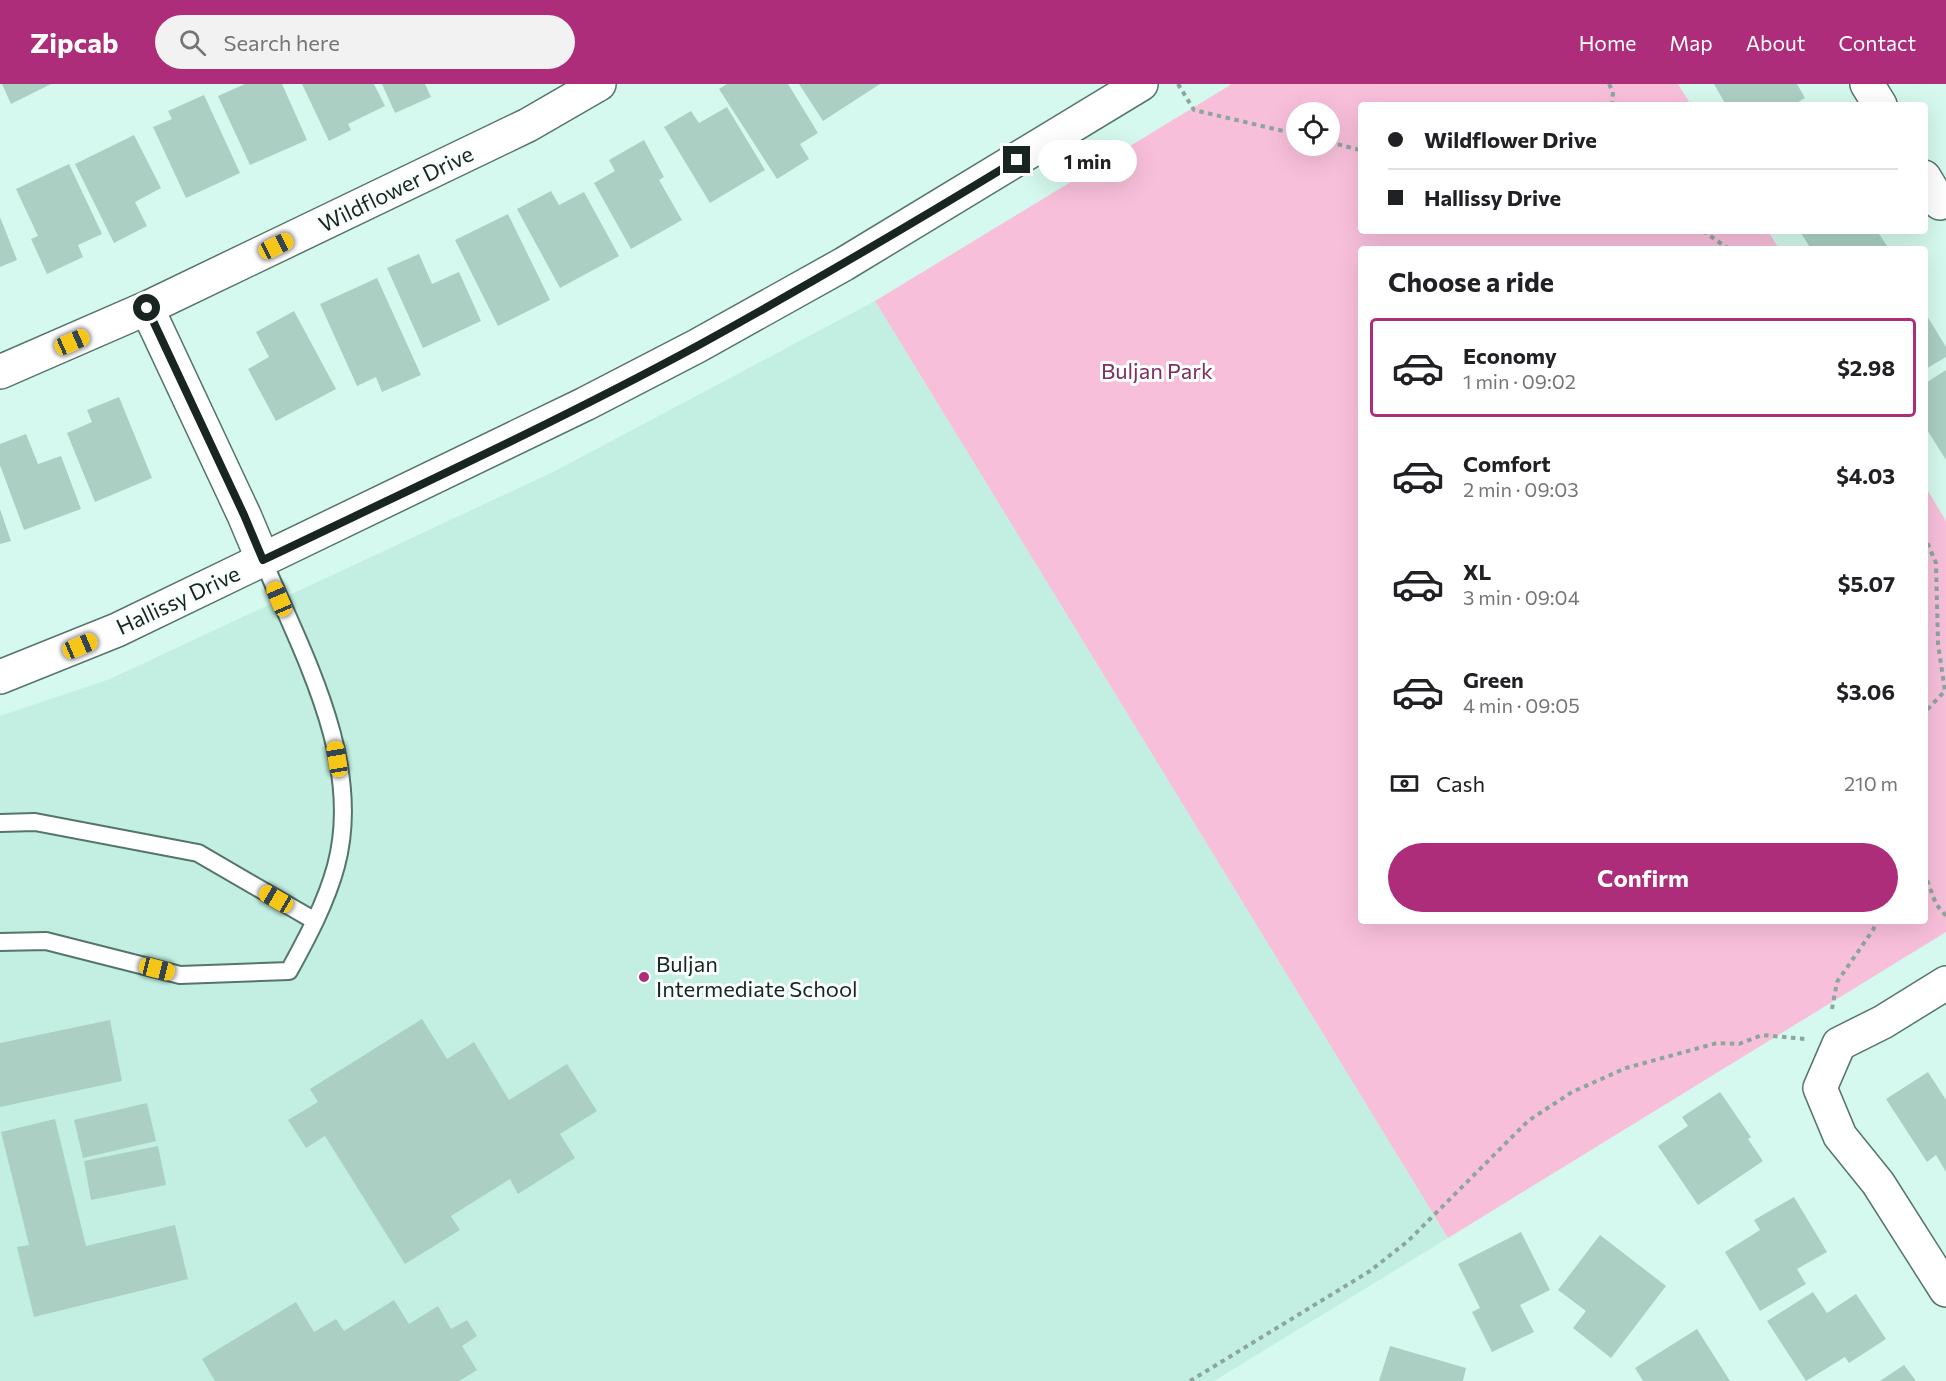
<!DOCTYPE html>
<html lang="en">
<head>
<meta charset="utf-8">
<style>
  body { margin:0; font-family:Commissioner,sans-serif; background:#f2f2f2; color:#202124; height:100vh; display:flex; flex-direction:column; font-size:22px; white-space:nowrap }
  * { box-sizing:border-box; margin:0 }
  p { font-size:20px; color:#757577 }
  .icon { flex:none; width:33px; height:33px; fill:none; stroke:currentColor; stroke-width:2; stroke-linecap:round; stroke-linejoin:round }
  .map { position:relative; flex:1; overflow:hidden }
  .details { position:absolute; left:1358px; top:162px; width:570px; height:678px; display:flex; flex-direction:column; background:#fff; border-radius:6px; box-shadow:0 6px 24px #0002 }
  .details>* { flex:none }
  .banner { position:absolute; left:1358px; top:18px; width:570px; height:132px; border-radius:6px; box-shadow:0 6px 24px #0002; display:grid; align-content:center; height:132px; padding:0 30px; background:#fff }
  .fabs { position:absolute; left:1286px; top:18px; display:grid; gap:12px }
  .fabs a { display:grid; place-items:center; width:54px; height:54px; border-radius:50%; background:#fff; box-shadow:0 6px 24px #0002; font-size:30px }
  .end { position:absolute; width:27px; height:27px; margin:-14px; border:8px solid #182521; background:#fff; box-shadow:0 0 0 3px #fff }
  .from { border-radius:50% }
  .bubble { position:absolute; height:42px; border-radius:21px; background:#fff; box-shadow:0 6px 24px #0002; font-size:20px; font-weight:700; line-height:42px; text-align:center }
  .car { position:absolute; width:18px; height:36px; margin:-18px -9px; border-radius:8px; box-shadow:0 0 4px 2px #0007; background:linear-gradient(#f5c518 24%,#345 0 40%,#f5c518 0 76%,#345 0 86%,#f5c518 0) }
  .banner b { display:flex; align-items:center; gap:21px; height:57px; font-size:22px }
  .banner b+b { border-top:2px solid #e0e0e0 }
  .banner i { width:15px; height:15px; background:#202124 }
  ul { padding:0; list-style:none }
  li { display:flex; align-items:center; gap:18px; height:99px; margin:0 12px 9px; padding:0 18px; border:3px solid transparent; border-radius:6px }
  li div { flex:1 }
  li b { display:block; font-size:22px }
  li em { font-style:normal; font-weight:700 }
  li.selected { border-color:#ad2d7b }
  li>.icon { width:54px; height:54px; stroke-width:1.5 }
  h2 { padding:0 30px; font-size:27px; line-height:72px }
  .pay { display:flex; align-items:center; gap:15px; height:66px; padding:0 30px; font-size:22px }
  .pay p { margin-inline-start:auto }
  .primary-button { display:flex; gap:12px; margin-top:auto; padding:12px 30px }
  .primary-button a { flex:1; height:69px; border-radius:36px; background:#ad2d7b; color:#fff; font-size:24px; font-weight:700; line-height:69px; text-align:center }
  header { display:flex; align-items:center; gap:36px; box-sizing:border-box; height:84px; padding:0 30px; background:#ad2d7b; color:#fff }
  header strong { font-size:28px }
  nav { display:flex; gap:33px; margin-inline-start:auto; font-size:21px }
  .search { width:420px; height:54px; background:#f2f2f2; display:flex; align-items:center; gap:15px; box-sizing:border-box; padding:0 21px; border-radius:33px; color:#757577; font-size:22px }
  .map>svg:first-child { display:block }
  .built { fill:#c2efe2 }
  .green { fill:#f8bfdb; fill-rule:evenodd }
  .building { fill:#accfc4 }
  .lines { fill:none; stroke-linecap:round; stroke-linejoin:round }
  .service-casing { stroke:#55756c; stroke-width:20 }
  .minor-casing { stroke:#55756c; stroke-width:36 }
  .tertiary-casing { stroke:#55756c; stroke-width:36 }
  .path { stroke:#8ba69d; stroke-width:4; stroke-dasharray:4.5 4.5; stroke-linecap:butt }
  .service { stroke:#fff; stroke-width:16 }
  .minor { stroke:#fff; stroke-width:33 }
  .tertiary { stroke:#fff; stroke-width:33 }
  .route { stroke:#182521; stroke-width:8 }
  .poi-dot { fill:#ad2d7b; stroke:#f8fffc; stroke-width:2 }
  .labels { text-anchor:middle; stroke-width:6; stroke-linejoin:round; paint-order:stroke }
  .street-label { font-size:22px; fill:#182521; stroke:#f8fffc }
  .park-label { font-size:22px; fill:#812d5f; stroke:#f8fffc }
  .poi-label { font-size:22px; fill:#182521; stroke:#f8fffc; text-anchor:start }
</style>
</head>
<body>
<header>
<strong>Zipcab</strong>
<div class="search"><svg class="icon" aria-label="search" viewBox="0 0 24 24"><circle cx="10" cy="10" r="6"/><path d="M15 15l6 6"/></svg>Search here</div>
<nav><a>Home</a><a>Map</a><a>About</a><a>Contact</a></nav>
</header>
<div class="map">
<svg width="1946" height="1297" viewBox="0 0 1946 1297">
  <rect width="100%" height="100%" fill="#d5f9ee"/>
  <path class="built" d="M875,217L1448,1154L1214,1297H0V632L110,595L555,387Z"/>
  <path class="green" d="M1232,0H1678L1691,21H1360V147H1768L1779,165H1360V837H1924L1925,402L1946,437V848L1448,1154L875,217ZM1296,28H1329V62H1296Z"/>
  <path class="building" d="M2,0H51L11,20Z
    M245,0H282L307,56L250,81L218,12Z
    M302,0H374L385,22L348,40L351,46L329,57Z
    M382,0H425L431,13L395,29Z
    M727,0H788L818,49L800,60L809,75L777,95L719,5Z
    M799,0H880L823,37Z
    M1714,0H1797L1805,14L1793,21H1726Z
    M204,11L240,89L186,114L153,43L172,35L168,27Z
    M727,23L765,86L710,119L664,43L691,27L699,39Z
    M134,51L161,104L135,118L147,142L114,159L75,80Z
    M644,56L664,93L659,96L682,136L631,165L594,99L615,87L609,76Z
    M69,80L102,150L78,161L83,173L47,190L31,155L38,152L16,105Z
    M551,107L559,121L584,108L619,172L560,204L517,125Z
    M508,130L550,216L498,242L455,156Z
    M0,133L17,176L0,183Z
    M1803,147H1877L1889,165H1811L1801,149Z
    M419,170L432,200L459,188L481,237L423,264L387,184Z
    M377,194L421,291L382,308L376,293L357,302L320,220Z
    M294,227L336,305L276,337L248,285L269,273L256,248Z
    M1924,227L1946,263V273L1924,286Z
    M1946,286V376L1924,341V300Z
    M119,313L152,394L95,418L67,349L92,338L87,326Z
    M26,350L38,380L61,372L81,425L24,446L0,381V360Z
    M0,425L11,457L0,460Z
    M422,935L447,975L474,958L509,1016L567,980L597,1027L560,1050L575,1074L518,1110L510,1095L451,1132L460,1146L405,1180L325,1052L306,1064L288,1036L318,1018L310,1005Z
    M110,936L122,997L0,1023V959Z
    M1928,988L1946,1016V1088L1936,1071L1927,1078L1886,1015Z
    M1720,1008L1751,1053L1748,1055L1763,1077L1698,1121L1658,1062L1688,1042L1682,1033Z
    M147,1019L156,1057L83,1074L74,1036Z
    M55,1035L86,1162L175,1141L188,1195L34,1233L17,1163L29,1161L1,1048Z
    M158,1062L166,1101L91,1116L84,1077Z
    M1794,1113L1827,1168L1797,1185L1806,1200L1760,1227L1725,1168L1760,1146L1754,1136Z
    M1521,1148L1550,1206L1520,1221L1534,1248L1492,1268L1472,1228L1480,1224L1458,1180Z
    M1600,1151L1666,1202L1611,1274L1573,1244L1586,1227L1558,1206Z
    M1813,1208L1827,1229L1856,1210L1886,1255L1849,1279L1845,1273L1806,1297L1767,1237Z
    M394,1216L409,1240L438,1222L451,1245L467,1236L477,1252L462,1262L477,1286L459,1297H215L202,1275L296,1218L314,1248L336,1235L344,1247Z
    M1697,1245L1730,1297H1643L1635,1284Z
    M1390,1262L1466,1284L1463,1297H1379Z
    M1904,1281L1916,1297H1880Z"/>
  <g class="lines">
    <defs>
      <path id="service" d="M0,739L35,738L198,769L315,837
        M0,858L46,857L180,891L289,887C307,854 326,819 336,782C364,678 302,569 263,476"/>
      <path id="minor" d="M1867,0L1880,21
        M1924,93L1940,119
        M0,288L147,224
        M263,476L244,431L147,224L528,41L599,0
        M1946,899L1883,938L1839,960L1820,1004L1840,1052L1878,1099L1946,1206"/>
      <path id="tertiary" d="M0,593L117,546L585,320L697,262L844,180L1141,0"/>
    </defs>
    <use href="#service" class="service-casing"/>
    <use href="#minor" class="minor-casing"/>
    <use href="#tertiary" class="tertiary-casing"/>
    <path class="path" d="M1178,0L1194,26L1296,50
      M1609,0L1613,8L1612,21
      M1329,58L1360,66
      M1703,147L1729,165
      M1924,451L1936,479L1938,560L1945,607L1924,629
      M1924,788L1936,820L1946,832
      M1832,925L1837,898L1873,846L1877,837
      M1190,1297L1370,1187L1408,1157L1528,1037L1572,1008L1626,984L1717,959L1739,960L1762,951L1805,955"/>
    <use href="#service" class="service"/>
    <use href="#minor" class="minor"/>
    <use href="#tertiary" class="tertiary"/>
  </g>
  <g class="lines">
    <path class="route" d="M147,224L244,431L263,476C409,406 557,338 699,261C806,202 912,140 1017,76"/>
  </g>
  <circle class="poi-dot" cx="644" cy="893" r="6"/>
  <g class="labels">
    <g class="street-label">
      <text transform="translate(396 105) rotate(-26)" y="8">Wildflower Drive</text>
      <text transform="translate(178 516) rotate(-25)" y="8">Hallissy Drive</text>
    </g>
    <g class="park-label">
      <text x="1157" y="295">Buljan Park</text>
    </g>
    <g class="poi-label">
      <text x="656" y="888">Buljan<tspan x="656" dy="25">Intermediate School</tspan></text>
    </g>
  </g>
</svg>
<div class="fabs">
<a><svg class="icon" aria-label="locate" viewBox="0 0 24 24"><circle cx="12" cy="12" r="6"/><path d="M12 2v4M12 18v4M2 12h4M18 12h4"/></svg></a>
</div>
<i class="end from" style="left:147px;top:224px"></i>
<i class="end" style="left:1017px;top:76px"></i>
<div class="bubble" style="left:1038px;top:56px;width:99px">1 min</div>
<i class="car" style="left:276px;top:162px;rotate:64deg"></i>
<i class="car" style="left:72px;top:258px;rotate:66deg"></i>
<i class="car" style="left:279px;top:515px;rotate:337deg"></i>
<i class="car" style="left:80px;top:562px;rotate:67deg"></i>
<i class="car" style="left:337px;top:675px;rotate:351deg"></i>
<i class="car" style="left:276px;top:815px;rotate:300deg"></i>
<i class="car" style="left:157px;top:885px;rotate:104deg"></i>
<div class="banner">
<b><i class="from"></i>Wildflower Drive</b>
<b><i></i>Hallissy Drive</b>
</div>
<section class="details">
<h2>Choose a ride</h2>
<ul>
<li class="selected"><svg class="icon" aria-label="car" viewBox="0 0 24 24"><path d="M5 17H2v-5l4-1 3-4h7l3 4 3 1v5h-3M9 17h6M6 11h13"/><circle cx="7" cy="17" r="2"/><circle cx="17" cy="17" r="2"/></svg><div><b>Economy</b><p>1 min · 09:02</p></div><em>$2.98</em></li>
<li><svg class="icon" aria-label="car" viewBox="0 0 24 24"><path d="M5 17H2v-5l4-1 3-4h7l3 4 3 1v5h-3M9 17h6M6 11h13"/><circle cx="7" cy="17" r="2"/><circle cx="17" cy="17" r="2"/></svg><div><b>Comfort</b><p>2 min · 09:03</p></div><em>$4.03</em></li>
<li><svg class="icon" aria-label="car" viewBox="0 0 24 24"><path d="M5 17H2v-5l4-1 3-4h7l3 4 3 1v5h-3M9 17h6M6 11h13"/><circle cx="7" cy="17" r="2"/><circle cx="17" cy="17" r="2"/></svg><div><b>XL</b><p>3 min · 09:04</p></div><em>$5.07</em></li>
<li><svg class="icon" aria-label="car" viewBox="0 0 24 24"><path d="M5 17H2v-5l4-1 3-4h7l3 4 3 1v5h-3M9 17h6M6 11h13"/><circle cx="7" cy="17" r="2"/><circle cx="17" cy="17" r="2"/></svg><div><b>Green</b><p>4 min · 09:05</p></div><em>$3.06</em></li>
</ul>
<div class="pay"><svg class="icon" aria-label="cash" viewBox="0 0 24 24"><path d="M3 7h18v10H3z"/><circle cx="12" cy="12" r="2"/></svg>Cash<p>210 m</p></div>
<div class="primary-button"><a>Confirm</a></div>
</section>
</div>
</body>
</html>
